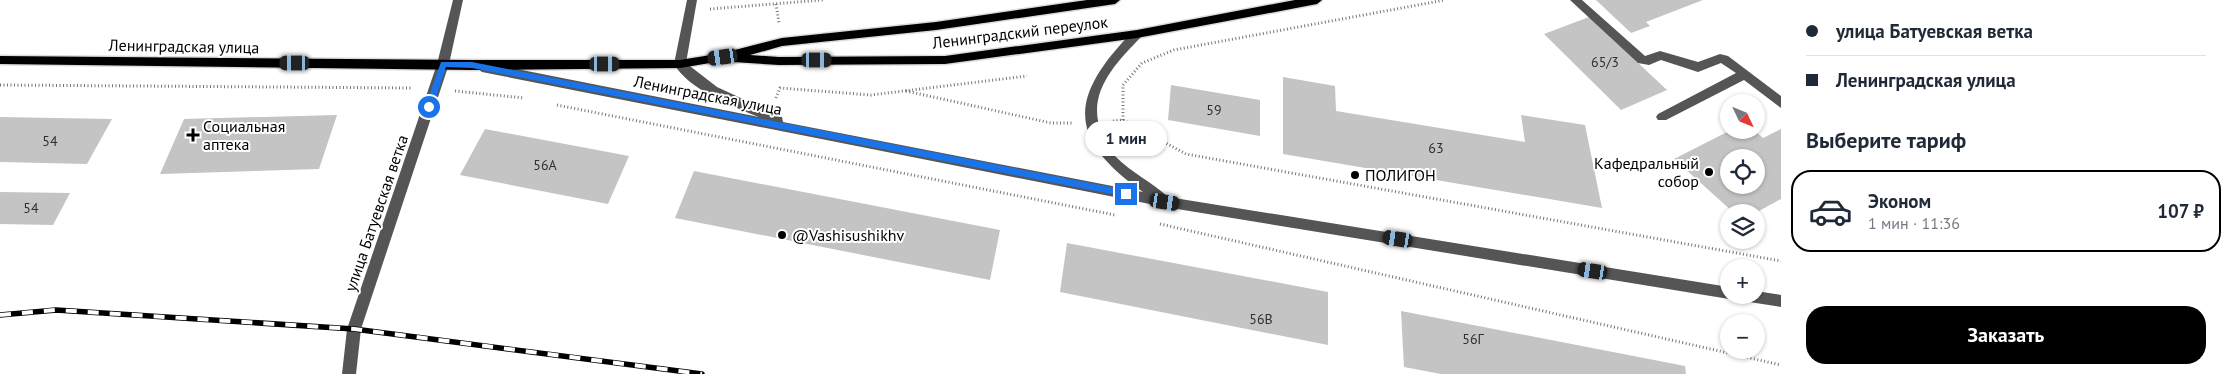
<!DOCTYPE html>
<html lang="ru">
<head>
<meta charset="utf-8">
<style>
  body { margin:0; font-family:"PT Sans",sans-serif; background:#f6f6f7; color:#1f2937; height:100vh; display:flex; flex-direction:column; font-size:19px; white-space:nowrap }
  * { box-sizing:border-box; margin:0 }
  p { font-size:16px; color:#747a83 }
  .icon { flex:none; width:28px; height:28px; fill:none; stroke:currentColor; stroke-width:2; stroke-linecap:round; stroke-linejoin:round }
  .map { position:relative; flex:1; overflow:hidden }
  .panel { display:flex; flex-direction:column; background:#fff; width:450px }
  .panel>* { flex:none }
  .banner { display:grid; align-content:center; height:110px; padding:0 25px; background:#fff }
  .needle { width:32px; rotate:133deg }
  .fabs { position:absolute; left:1720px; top:94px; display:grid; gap:10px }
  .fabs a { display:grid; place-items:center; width:45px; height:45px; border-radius:50%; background:#fff; box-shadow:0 1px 4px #0004; font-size:25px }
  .end { position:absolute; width:22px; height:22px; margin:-11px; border:6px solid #1a73e8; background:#fff; box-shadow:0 0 0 2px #fff }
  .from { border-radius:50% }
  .bubble { position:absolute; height:35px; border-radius:18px; background:#fff; box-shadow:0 1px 4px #0004; font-size:16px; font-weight:600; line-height:35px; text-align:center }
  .car { position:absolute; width:15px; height:30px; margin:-15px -8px; border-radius:6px; box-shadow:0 0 4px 1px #0007; background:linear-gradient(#222 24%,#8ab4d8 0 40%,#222 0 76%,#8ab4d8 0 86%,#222 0) }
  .banner b { display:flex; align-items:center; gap:18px; height:48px; font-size:19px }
  .banner b+b { border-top:1px solid #e0e1e3 }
  .banner i { width:12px; height:12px; background:#1f2937 }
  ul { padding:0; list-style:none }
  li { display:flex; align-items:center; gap:15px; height:82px; margin:0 10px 8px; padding:0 15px; border:2px solid transparent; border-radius:20px }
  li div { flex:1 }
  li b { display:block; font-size:19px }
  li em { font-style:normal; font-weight:600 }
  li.active { border-color:#000 }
  li>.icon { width:45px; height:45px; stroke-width:1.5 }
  h2 { padding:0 25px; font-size:22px; line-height:60px }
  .action { display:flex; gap:10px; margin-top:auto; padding:10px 25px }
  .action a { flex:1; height:58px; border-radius:20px; background:#000; color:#fff; font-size:20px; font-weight:600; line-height:58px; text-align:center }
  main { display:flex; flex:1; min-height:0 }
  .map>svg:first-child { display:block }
  .building { fill:#c4c4c4; fill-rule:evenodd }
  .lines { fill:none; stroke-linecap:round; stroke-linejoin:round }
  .major-casing { stroke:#dbdbdb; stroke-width:3 }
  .path { stroke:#777; stroke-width:3; stroke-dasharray:1 2.5; stroke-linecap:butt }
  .minor { fill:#555; fill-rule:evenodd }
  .major { fill:#000; fill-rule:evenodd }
  .rail-casing { stroke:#000; stroke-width:5.5 }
  .rail { stroke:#fff; stroke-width:4; stroke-dasharray:11; stroke-linecap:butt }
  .route { fill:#1a73e8 }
  .poi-dot { fill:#000; stroke:#fff; stroke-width:2 }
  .labels { text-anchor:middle; stroke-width:4; stroke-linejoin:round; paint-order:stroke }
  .number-label { font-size:14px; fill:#313131 }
  .street-label { font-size:16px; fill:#000; stroke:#fff }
  .poi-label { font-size:16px; fill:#000; stroke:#fff; text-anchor:start }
</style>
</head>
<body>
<main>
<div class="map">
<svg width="1781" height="374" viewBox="0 0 1781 374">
  <rect width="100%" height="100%" fill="#fff"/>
  <path class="building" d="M1596,0H1703L1646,22L1650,26L1631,33Z
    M1589,17L1667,90L1621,110L1544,34Z
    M1283,77L1335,86L1336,111L1525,142L1521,115L1585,125L1602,208L1283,154Z
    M1171,85L1260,100V136L1168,120Z
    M337,115L319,169L160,174L184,119Z
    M0,117L112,119L87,164L0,162Z
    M485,129L629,156L608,204L460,175Z
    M1781,129V199L1757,212H1733L1674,159L1731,130H1754L1763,138ZM1729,158H1756V185H1729Z
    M694,171L1000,230L990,280L675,218Z
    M0,192L70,193L53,225L0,224Z
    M1067,243L1328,292V345L1060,292Z
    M1401,311L1685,366L1686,374H1441L1404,367Z"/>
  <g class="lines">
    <defs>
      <path id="major" d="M1087,0H1120L1115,4L936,30L782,46L750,55L779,57L945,56L1137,30L1295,0H1322L1317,4L1137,38L945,64L779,65L733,62L728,60L680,68L472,70L0,64V56L472,60H680L723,53L782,38L936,22Z"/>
    </defs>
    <use href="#major" class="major-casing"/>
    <path class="path" d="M776,4L779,23
      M710,9L823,0
      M0,85L412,88
      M455,91L524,98
      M906,91L1051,123H1072
      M776,98L780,88L871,95L1027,76
      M557,105L1115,215
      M1123,120V85L1142,63L1174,50L1445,0
      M1113,121L1123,120L1186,154L1781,261
      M1160,224L1781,365"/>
    <path class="minor" d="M453,0H463L449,64L361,329L356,374H342L347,329L437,64Z
      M687,0H697L686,63L717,87L782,117L783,122L1143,192C1065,137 1070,96 1133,31H1141L1143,34L1141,37C1115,64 1085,94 1102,134C1106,142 1109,150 1116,157C1132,173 1152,182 1168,197L1729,287V295H1735L1729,299L1165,207L482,72L476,67L482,62L759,117C732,106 689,90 674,64Z
      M1570,0H1582L1645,56L1660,51L1698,62L1720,54L1728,56L1781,96V108L1744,80L1666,120H1658L1656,117L1658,114L1736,73L1721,63L1698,72L1661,60L1649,65L1638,63Z
      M1756,291L1781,295V307L1743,301L1738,299L1736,295H1756Z"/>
    <use href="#major" class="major"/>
    <defs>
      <path id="rail" d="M0,315L56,310L354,329L702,374"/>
    </defs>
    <use href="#rail" class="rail-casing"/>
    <use href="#rail" class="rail"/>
  </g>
  <path class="route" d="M441,62H472L1126,190L1130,194L1126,197L472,68L446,67L433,107L429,110L425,107Z"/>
  <g class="poi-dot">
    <path d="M190.5 127.5h5v5h5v5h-5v5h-5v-5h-5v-5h5z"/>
    <circle cx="1709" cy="172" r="5"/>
    <circle cx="1355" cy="175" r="5"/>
    <circle cx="782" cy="235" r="5"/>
  </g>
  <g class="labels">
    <g class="number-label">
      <text x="1605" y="67">65/3</text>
      <text x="1214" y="115">59</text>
      <text x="50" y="146">54</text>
      <text x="1436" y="153">63</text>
      <text x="545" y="170">56А</text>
      <text x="31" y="213">54</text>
      <text x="1261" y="324">56В</text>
      <text x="1473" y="344">56Г</text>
    </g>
    <g class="street-label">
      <text transform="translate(1020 32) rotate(-7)" y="6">Ленинградский переулок</text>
      <text transform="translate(184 46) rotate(1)" y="6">Ленинградская улица</text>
      <text transform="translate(708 95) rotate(11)" y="6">Ленинградская улица</text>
      <text transform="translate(376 213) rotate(-71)" y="6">улица Батуевская ветка</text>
    </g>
    <g class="poi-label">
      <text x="203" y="132">Социальная<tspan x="203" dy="18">аптека</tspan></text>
      <text x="1699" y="169" text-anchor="end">Кафедральный<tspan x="1699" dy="18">собор</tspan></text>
      <text x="1365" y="181">ПОЛИГОН</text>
      <text x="792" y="241">@Vashisushikhv</text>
    </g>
  </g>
</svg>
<div class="fabs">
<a><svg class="needle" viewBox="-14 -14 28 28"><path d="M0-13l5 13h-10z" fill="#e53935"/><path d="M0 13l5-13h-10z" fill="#747a83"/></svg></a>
<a><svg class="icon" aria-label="locate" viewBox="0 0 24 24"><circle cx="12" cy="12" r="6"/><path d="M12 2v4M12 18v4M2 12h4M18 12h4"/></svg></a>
<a><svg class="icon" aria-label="layers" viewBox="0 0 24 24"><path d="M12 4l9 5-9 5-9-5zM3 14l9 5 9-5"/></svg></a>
<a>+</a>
<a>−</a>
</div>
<i class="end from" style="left:429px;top:107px"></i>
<i class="end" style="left:1126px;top:194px"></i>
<div class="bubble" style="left:1085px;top:121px;width:82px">1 мин</div>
<i class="car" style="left:723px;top:57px;rotate:262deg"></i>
<i class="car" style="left:817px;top:60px;rotate:90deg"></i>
<i class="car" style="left:295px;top:63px;rotate:270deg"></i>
<i class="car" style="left:605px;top:64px;rotate:90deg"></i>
<i class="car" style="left:1165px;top:202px;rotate:99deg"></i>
<i class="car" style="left:1398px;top:239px;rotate:279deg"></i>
<i class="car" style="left:1593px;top:271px;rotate:279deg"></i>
</div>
<section class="panel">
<div class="banner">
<b><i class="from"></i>улица Батуевская ветка</b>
<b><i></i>Ленинградская улица</b>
</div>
<h2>Выберите тариф</h2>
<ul>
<li class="active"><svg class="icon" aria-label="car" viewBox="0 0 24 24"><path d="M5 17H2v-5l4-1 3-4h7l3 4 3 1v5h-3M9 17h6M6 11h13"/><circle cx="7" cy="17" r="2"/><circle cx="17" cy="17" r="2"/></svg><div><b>Эконом</b><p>1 мин · 11:36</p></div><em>107 ₽</em></li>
</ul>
<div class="action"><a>Заказать</a></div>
</section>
</main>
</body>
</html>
